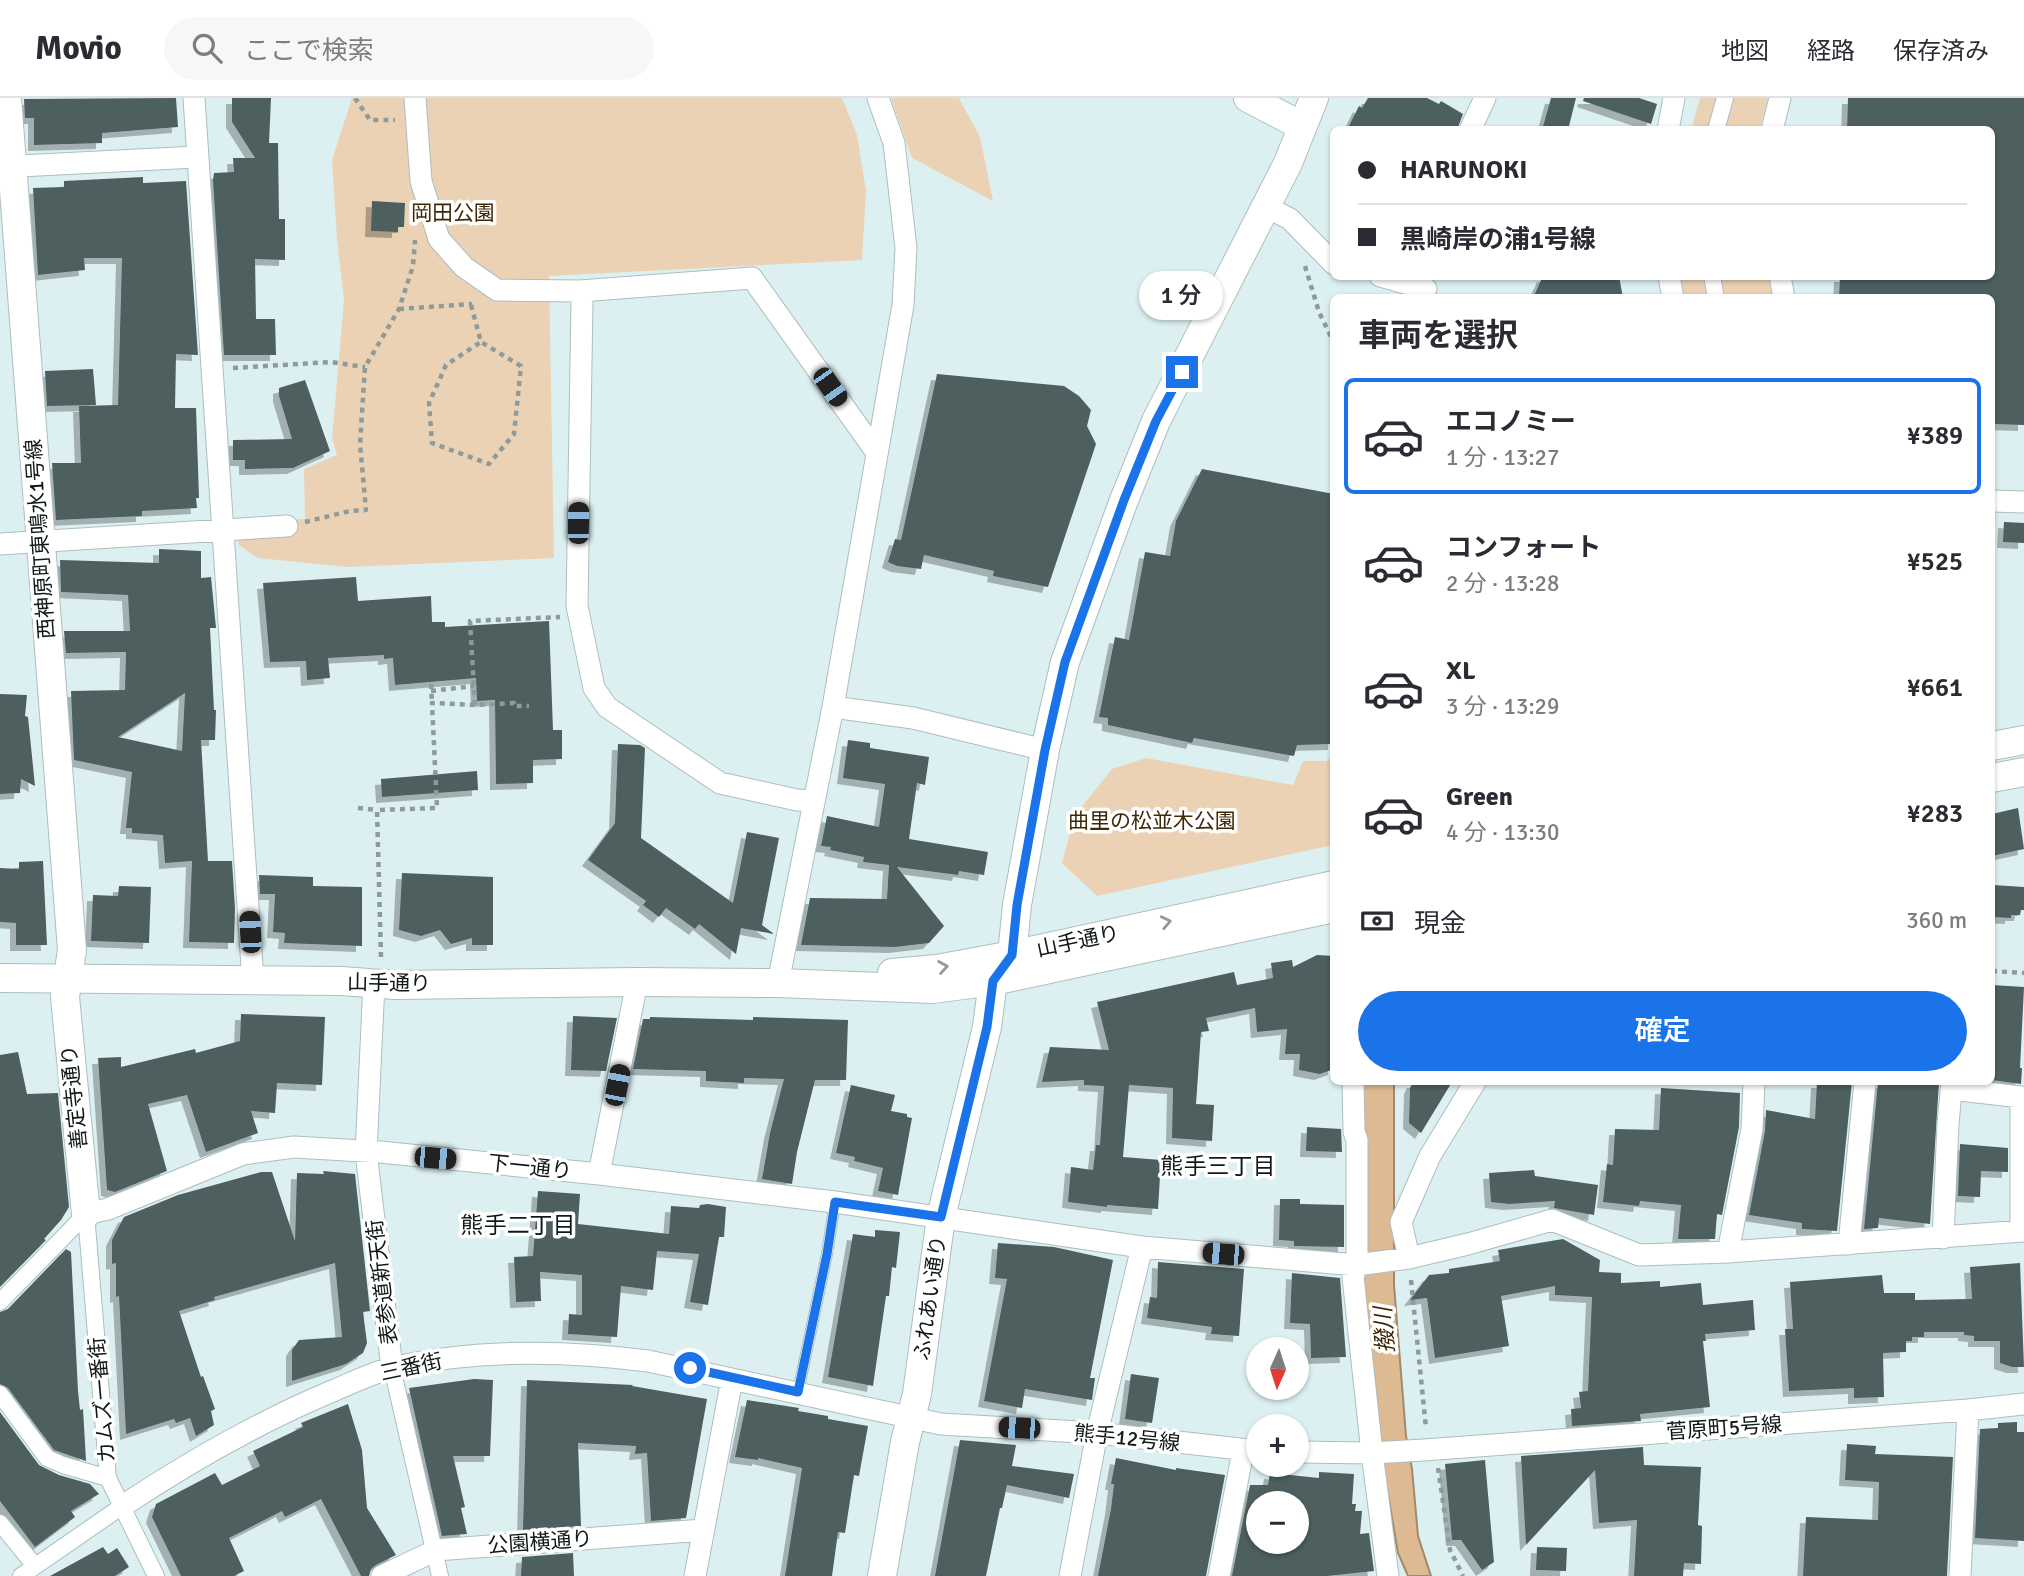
<!DOCTYPE html>
<html lang="ja">
<head>
<meta charset="utf-8">
<style>
  body { margin:0; font-family:Signika,"Noto Sans JP",sans-serif; background:#f7f7f7; color:#2b2b33; height:100vh; display:flex; flex-direction:column; font-size:26px; white-space:nowrap }
  * { box-sizing:border-box; margin:0 }
  p { font-size:23px; color:#7c7c81 }
  .icon { flex:none; width:38px; height:38px; fill:none; stroke:currentColor; stroke-width:2; stroke-linecap:round; stroke-linejoin:round }
  .map { position:relative; flex:1; overflow:hidden }
  .details { position:absolute; left:1330px; top:196px; width:665px; height:791px; display:flex; flex-direction:column; background:#fff; border-radius:10px; box-shadow:0 2px 5px #0004 }
  .details>* { flex:none }
  .hud { position:absolute; left:1330px; top:28px; width:665px; height:154px; border-radius:10px; box-shadow:0 2px 5px #0004; display:grid; align-content:center; height:154px; padding:0 28px; background:#fff }
  .needle { width:46px; rotate:183deg }
  .controls { position:absolute; left:1246px; top:1239px; display:grid; gap:14px }
  .controls a { display:grid; place-items:center; width:63px; height:63px; border-radius:50%; background:#fff; box-shadow:0 2px 5px #0004; font-size:35px }
  .end { position:absolute; width:32px; height:32px; margin:-16px; border:9px solid #1a73e8; background:#fff; box-shadow:0 0 0 4px #fff }
  .from { border-radius:50% }
  .bubble { position:absolute; height:49px; border-radius:24px; background:#fff; box-shadow:0 2px 5px #0004; font-size:23px; font-weight:600; line-height:49px; text-align:center }
  .car { position:absolute; width:21px; height:42px; margin:-21px -10px; border-radius:9px; box-shadow:0 0 5px 2px #0007; background:linear-gradient(#222 24%,#8ab4d8 0 40%,#222 0 76%,#8ab4d8 0 86%,#222 0) }
  .hud b { display:flex; align-items:center; gap:24px; height:66px; font-size:26px }
  .hud b+b { border-top:2px solid #e1e1e2 }
  .hud i { width:18px; height:18px; background:#2b2b33 }
  ul { padding:0; list-style:none }
  li { display:flex; align-items:center; gap:21px; height:116px; margin:0 14px 10px; padding:0 14px; border:4px solid transparent; border-radius:10px }
  li div { flex:1 }
  li b { display:block; font-size:26px }
  li em { font-style:normal; font-weight:600 }
  li.on { border-color:#1a73e8 }
  li>.icon { width:63px; height:63px; stroke-width:1.5 }
  h2 { padding:0 28px; font-size:32px; line-height:84px }
  .pay { display:flex; align-items:center; gap:18px; height:77px; padding:0 28px; font-size:26px }
  .pay p { margin-inline-start:auto }
  .action { display:flex; gap:14px; margin-top:auto; padding:14px 28px }
  .action a { flex:1; height:80px; border-radius:42px; background:#1a73e8; color:#fff; font-size:28px; font-weight:600; line-height:80px; text-align:center }
  header { display:flex; align-items:center; gap:42px; box-sizing:border-box; height:98px; padding:0 35px; background:#fff; border-bottom:2px solid #e1e1e2 }
  header strong { font-size:33px }
  nav { display:flex; gap:38px; margin-inline-start:auto; font-size:24px }
  .search { width:490px; height:63px; background:#f7f7f7; display:flex; align-items:center; gap:18px; box-sizing:border-box; padding:0 24px; border-radius:38px; color:#7c7c81; font-size:26px }
  .map>svg:first-child { display:block }
  .green { fill:#ebd2b4 }
  .water { fill:#ddba91; stroke:#a0896d; stroke-width:2 }
  .building { fill:#4e5e5f; fill-rule:evenodd; filter:url(#shadow) }
  .lines { fill:none; stroke-linecap:round; stroke-linejoin:round }
  .service-casing { stroke:#acbebf; stroke-width:12 }
  .pedestrian-casing { stroke:#acbebf; stroke-width:18 }
  .minor-casing { stroke:#acbebf; stroke-width:23 }
  .tertiary-casing { stroke:#acbebf; stroke-width:30 }
  .path { stroke:#8d9b9c; stroke-width:4.5; stroke-dasharray:5 5; stroke-linecap:butt }
  .service { stroke:#fff; stroke-width:10 }
  .pedestrian { stroke:#fff; stroke-width:16 }
  .minor { stroke:#fff; stroke-width:21 }
  .tertiary { stroke:#fff; stroke-width:28 }
  .oneway { stroke:#949797 }
  .route { stroke:#1a73e8; stroke-width:9 }
  .labels { text-anchor:middle; stroke-width:7; stroke-linejoin:round; paint-order:stroke }
  .park-label { font-size:21px; fill:#402806; stroke:#fff }
  .street-label { font-size:21px; fill:#111818; stroke:#fff }
  .neighbourhood-label { font-size:23px; fill:#111818; stroke:#fff }
  .water-label { font-size:23px; font-style:italic; fill:#3c2503; stroke:#fff }
</style>
</head>
<body>
<header>
<strong>Movio</strong>
<div class="search"><svg class="icon" aria-label="search" viewBox="0 0 24 24"><circle cx="10" cy="10" r="6"/><path d="M15 15l6 6"/></svg>ここで検索</div>
<nav><a>地図</a><a>経路</a><a>保存済み</a></nav>
</header>
<div class="map">
<svg width="2024" height="1478" viewBox="0 0 2024 1478">
  <defs>
    <filter id="shadow"><feDropShadow dx="-6" dy="6" stdDeviation="0" flood-color="#0004"/></filter>
  </defs>
  <rect width="100%" height="100%" fill="#ddf0f1"/>
  <path class="green" d="M352,0H842L857,37L866,93L862,162L549,178L554,460L347,469L258,460L239,447L234,425L305,421L304,371L337,357L332,341L344,202L337,141L332,62Z
    M891,0H959L980,39L993,103L912,60Z
    M1700,0H1768L1760,31L1691,32Z
    M1680,179H1769L1773,199H1683Z
    M1333,658V747L1097,798L1062,765L1075,717L1112,671L1146,660L1293,687L1303,663H1326Z"/>
  <path class="water" d="M1361,984H1394V1187L1406,1338L1412,1371L1418,1438L1431,1478H1408L1398,1455L1385,1379L1363,1189Z"/>
  <path class="building" d="M176,0L178,29L102,35V45L34,47V20H25L24,1Z
    M232,0H271L269,45H278L279,121H285V162L255,161L256,221H275L276,257H224L213,82L214,75L234,74L233,60H255L232,24Z
    M1368,0H1427L1439,6L1441,3L1463,16L1457,32H1347L1359,8L1362,10Z
    M1551,0H1576L1568,32H1542Z
    M1584,0H1639L1657,6L1651,26L1583,3Z
    M1848,0H2024V327L1992,326V200H1839L1840,178H1992V32H1847Z
    M143,79V85L186,83L198,257L176,256L175,310H196L199,400H196L197,410L142,413V418L56,422L52,365H81L79,308L118,307L122,160H84L85,172L38,177L33,90L64,89V83Z
    M372,103L405,105L404,129H398V134L371,133Z
    M1543,178H1619L1623,200H1533Z
    M93,271L96,307L47,308L45,273Z
    M937,276L1064,288L1079,298L1091,312L1087,328L1096,346L1048,489L993,478L994,473L924,457L921,471L897,468L888,464L895,441L901,442Z
    M305,282L330,353L293,370L245,371V362H233V342L292,341L279,298V290Z
    M1202,371L1334,396V646L1297,647L1294,658L1194,640L1192,645L1108,627V620L1099,619L1115,539L1129,542L1145,454L1170,458L1176,423Z
    M2004,424L2024,425V445L2003,444Z
    M159,451L201,453V480L211,479L216,530H210L214,612H216L215,642H201L208,763H202H232L235,810L234,845L189,844L192,763L165,765L163,737L132,735V730H126L132,674L74,662L71,593L125,592L126,554L66,555L64,533H130L128,497L61,494L60,462L159,465ZM185,595L182,653L118,639Z
    M356,479L358,503L431,498L432,524H445V529L549,523L553,632H562V661L533,662V685L496,686L495,602L477,603L476,580L395,587L393,560L384,561V557L328,560L330,580L307,582L306,563L270,564L263,485Z
    M0,596L27,597L25,618L28,619L35,688L21,681L20,695L0,696Z
    M848,642L870,645V650L929,659L925,687L917,685L909,741L988,754L984,777L959,773L958,777L897,769L944,828L929,845L895,849L801,847L810,800L887,801L889,767L863,764L864,759L830,752L831,749L821,748L827,718L879,729L885,686L843,680Z
    M618,646L640,647L645,650L641,740L733,805L747,734L779,740L762,827L774,836L741,830L736,856L699,826L695,831L666,810L659,819L643,807L646,803L588,762L615,725Z
    M477,673L478,692L382,699L381,681Z
    M2018,710L2024,751L1992,758V716Z
    M43,763L47,847H16V825L0,824V770L19,771V764Z
    M402,775L493,779V847H472V840L451,846L440,832L421,838L399,832Z
    M259,777L313,779V788L362,789V848L284,845L285,835L273,834L275,796H260Z
    M1993,787L2024,789V812H2021L2020,817H2011V820L1992,819Z
    M119,788L151,789L149,845L91,843L93,797L118,798Z
    M1317,857L1334,858V971L1320,976L1299,972L1300,956H1285L1287,931L1257,934L1255,910L1206,920L1209,933L1201,934L1196,1006L1214,1007L1212,1043L1172,1040L1173,990L1129,987L1123,1059L1161,1062L1158,1111L1107,1107V1109L1068,1104L1071,1069L1093,1072L1096,1047H1100L1104,988L1084,987V982L1042,984L1050,949L1109,952L1097,904L1234,874L1237,887L1273,880L1271,865L1292,862L1293,869Z
    M1992,887L2024,889L2020,970H2022L2021,986L1992,982Z
    M241,916L325,919L322,987L277,985L275,1015L251,1013L258,1035L206,1054L187,997L148,1006L167,1073L115,1094L107,1092L98,960L121,959V969L195,951L196,955L240,943Z
    M573,918L617,920L606,973L571,972Z
    M650,919L753,922V919L848,922L846,982H815L797,1054L792,1086L762,1081L770,1035L784,981L744,980V985L706,983V973L633,971L643,921H650Z
    M18,954L27,996L58,995L69,1109L61,1122L44,1141L46,1142L0,1189V957Z
    M1413,984H1452L1421,1035L1409,1025L1410,990Z
    M1817,984H1852L1837,1133L1802,1131V1125L1749,1117L1765,1033L1766,1012L1815,1021Z
    M1878,984H1939L1930,1126L1879,1120L1878,1130L1864,1131Z
    M851,987L895,997L891,1013L907,1016V1019L912,1020L898,1097L878,1093L883,1070L854,1063L855,1059L836,1055Z
    M1661,990L1740,995L1739,1029L1722,1117L1717,1116L1715,1141H1678L1681,1107L1640,1103L1639,1108L1603,1104L1607,1066L1613,1067L1615,1031L1659,1032Z
    M1307,1029L1341,1031L1342,1054L1306,1053Z
    M1960,1046L2008,1050V1074L1981,1073L1980,1099L1958,1098Z
    M1534,1072L1535,1078L1598,1087L1594,1117L1554,1110L1555,1103L1509,1106L1491,1104L1489,1075Z
    M323,1073L355,1076L370,1213L363,1214L367,1245L363,1255L346,1266L292,1283V1252L299,1242L342,1239L335,1165L214,1199L215,1202L179,1213L201,1279L203,1278L215,1311L211,1313L214,1327L196,1338L190,1320L176,1325L174,1321L126,1336L119,1198L116,1199V1165L112,1166V1142L124,1119L178,1097L261,1074H272L295,1143L297,1075L324,1076Z
    M538,1093L580,1096L578,1126L669,1136L671,1108L699,1110L700,1107L708,1106L726,1109L724,1139H719L708,1207L690,1204L699,1156L657,1153L653,1192L621,1188L617,1239L568,1236L569,1216L582,1217V1177L540,1174L541,1203L516,1204L514,1159L533,1158Z
    M1280,1101H1300V1106L1344,1107V1149L1294,1148V1143L1279,1142Z
    M875,1132L900,1134L896,1170L892,1169L889,1198H886L873,1288L828,1279L853,1136L875,1139Z
    M1563,1141L1600,1162L1599,1174L1621,1175V1185L1660,1183V1189L1701,1185L1703,1207L1753,1202L1755,1232L1705,1236L1706,1243H1703L1710,1309L1640,1316L1641,1323L1572,1328L1571,1311L1581,1310L1579,1294L1588,1293L1592,1199L1555,1197V1188L1501,1198L1509,1248L1435,1260L1427,1200L1410,1202L1429,1177L1449,1175V1171L1500,1163L1498,1152Z
    M998,1145L1054,1149L1113,1162L1090,1280H1095L1092,1302L1025,1291L1022,1310L984,1303L1007,1181L995,1180Z
    M66,1151L71,1154L78,1293L80,1312L83,1311L86,1363L54,1352L8,1290L0,1286V1214L8,1211Z
    M1158,1164L1244,1171L1239,1238L1211,1236L1212,1229L1147,1220L1150,1199L1157,1200Z
    M2020,1165L2024,1269H2012L2000,1265V1243H1974V1238L1964,1237V1234H1924V1239H1912V1243H1906V1254L1883,1255L1884,1299L1854,1300V1290L1789,1293L1785,1231H1793L1790,1184L1882,1177L1884,1195H1915V1202L1972,1201L1970,1169Z
    M1292,1175L1340,1180L1346,1259L1311,1260L1310,1226L1290,1225Z
    M1131,1276L1159,1280L1152,1325L1125,1321Z
    M474,1281L493,1282L490,1358H453L465,1409L461,1410L467,1436L442,1438L409,1290Z
    M527,1282L633,1287L632,1288L707,1301L686,1420L651,1423L647,1355L635,1356L636,1348L578,1345L581,1428L523,1432Z
    M747,1302L799,1310L798,1313L828,1318V1321L868,1328L859,1378L854,1377L845,1435L838,1434L832,1478H785L802,1370L758,1360V1362L735,1359Z
    M348,1306L362,1352L367,1410L396,1457L376,1467L371,1471L369,1478H361L321,1401L285,1419L282,1413L229,1440L244,1473L234,1478H181L152,1419L156,1406L215,1375L222,1387L260,1368L253,1353L303,1329L301,1325Z
    M0,1314L39,1367L59,1377L90,1386L99,1396L71,1413L75,1419L35,1449L0,1403Z
    M2017,1324V1334H2024V1443L1975,1440L1980,1331L1998,1330V1325Z
    M960,1342L1016,1347L1012,1368L1074,1376L1069,1400L1007,1387L1002,1410H1000L986,1478H935Z
    M1847,1346L1876,1348L1875,1356L1953,1359L1947,1478H1803L1806,1419L1878,1422L1879,1384L1845,1382Z
    M1643,1349L1644,1367L1701,1369L1698,1427L1702,1428L1701,1466L1684,1465L1683,1478H1634L1637,1422L1599,1425L1595,1372L1526,1447L1521,1358Z
    M1116,1360L1176,1372V1370L1225,1377L1206,1478H1098L1111,1411L1114,1386H1111Z
    M1485,1362L1494,1464L1482,1472L1461,1442H1452L1445,1366Z
    M1319,1374L1354,1376L1352,1406H1356L1355,1413H1362L1360,1436L1369,1435L1374,1473L1327,1478H1232L1250,1387H1268L1270,1375L1319,1380ZM1258,1405H1297V1444H1258Z
    M103,1449L108,1456L117,1450L129,1469L115,1478H50Z
    M1537,1449L1567,1450L1566,1473L1536,1472Z
    M573,1455L574,1478H521L522,1459Z"/>
  <g class="lines">
    <defs>
      <path id="service" d="M798,1294L827,1156L835,1104"/>
      <path id="pedestrian" d="M1716,32L1725,0
        M1712,178L1716,200
        M86,1116L108,1380L156,1478
        M0,1204L86,1116
        M392,1270L440,1478
        M0,1296L47,1360L63,1367L108,1380
        M0,1425L35,1468
        M21,1478L121,1409"/>
      <path id="minor" d="M194,0L253,884
        M415,0L421,83L439,141L464,169L497,192L580,193L752,180L877,355
        M1470,32L1485,0
        M1668,32L1674,0
        M1772,32L1780,0
        M0,69L196,59
        M1265,108L1290,121L1334,166
        M1380,178L1426,191
        M1669,178L1673,200
        M1780,178L1784,200
        M580,193L582,204L577,508L594,590L607,609L720,685L797,702L813,703
        M1992,403L2024,404
        M0,446L287,428
        M833,609L913,620L1045,652
        M374,885L366,1055L392,1270
        M778,885L833,609L903,207L906,150L894,45L878,0
        M1353,984L1354,1034L1357,1042V1167L1353,1179L1372,1355L1388,1478
        M1951,991L2021,999V1133
        M599,1076L637,884
        M86,1116L108,1111L243,1056L294,1049L380,1054L599,1076L835,1104L1142,1149L1357,1167L1409,1160L1468,1146L1552,1122L1639,1157L1728,1154L2024,1133
        M1943,1140L1948,1026L1952,984
        M1849,1146L1865,984
        M1728,1154L1752,1031L1754,984
        M1409,1160L1401,1124L1430,1058L1475,984
        M1297,1354L1372,1355L1424,1352L1968,1312L2024,1306
        M121,1409C189,1364 260,1323 335,1292C354,1284 374,1274 395,1269C478,1251 563,1252 648,1263L941,1326L1097,1335L1258,1353
        M382,1478L436,1452L703,1432
        M695,1478L732,1281
        M1070,1478L1097,1335L1142,1149
        M1219,1478L1243,1353
        M1960,1478L1968,1312"/>
      <path id="tertiary" d="M7,0L72,852L65,899L86,1116
        M1248,0L1302,28
        M1992,648L2024,642
        M1992,680L2024,674
        M892,875L937,871L1012,857L1334,787
        M0,880L341,883L396,887L637,884L778,885L933,891L993,883L1334,810
        M882,1478L905,1344L917,1296L941,1119L987,929L993,883L1012,857L1017,807L1045,652L1065,564L1124,402L1156,323L1288,65L1314,0"/>
    </defs>
    <use href="#service" class="service-casing"/>
    <use href="#pedestrian" class="pedestrian-casing"/>
    <use href="#minor" class="minor-casing"/>
    <use href="#tertiary" class="tertiary-casing"/>
    <path class="path" d="M355,0L370,22H395
      M1305,168L1319,214L1334,245
      M471,207L481,244L521,268L514,336L489,366L432,345L429,305L446,267L481,244
      M399,211L472,206
      M233,270L331,264L365,269
      M305,424L350,413L366,412L360,346L365,269L399,211L413,168L415,142
      M431,586L432,605
      M431,593L474,588
      M475,607L470,523L560,519
      M358,710L377,712
      M381,859L377,712L437,710L432,605L475,607L514,605V608H529
      M1992,873L2024,875
      M1411,1182L1426,1330
      M1438,1370L1450,1452L1463,1478"/>
    <use href="#service" class="service"/>
    <use href="#pedestrian" class="pedestrian"/>
    <use href="#minor" class="minor"/>
    <use href="#tertiary" class="tertiary"/>
  </g>
  <defs><path id="oneway-chevron" d="M-2-3.5L2.5 0L-2 3.5" fill="none" stroke-width="1.6" stroke-linecap="round" stroke-linejoin="round" transform="scale(1.75)"/></defs>
  <g class="oneway">
    <use href="#oneway-chevron" transform="translate(1166 824) rotate(-12)"/>
    <use href="#oneway-chevron" transform="translate(943 869) rotate(-9)"/>
  </g>
  <g class="lines">
    <path class="route" d="M690,1270L798,1294L827,1156L835,1104L941,1119L987,929L993,883L1012,857L1017,807L1045,652L1065,564L1124,402L1156,323L1182,274"/>
  </g>
  <g class="labels">
    <g class="park-label">
      <text x="453" y="122">岡田公園</text>
      <text x="1152" y="730">曲里の松並木公園</text>
    </g>
    <g class="street-label">
      <text transform="translate(40 441) rotate(-94)" y="7">西神原町東鳴水1号線</text>
      <text transform="translate(1078 843) rotate(-12)" y="7">山手通り</text>
      <text transform="translate(389 885) rotate(1)" y="7">山手通り</text>
      <text transform="translate(74 999) rotate(-96)" y="7">善定寺通り</text>
      <text transform="translate(530 1069) rotate(6)" y="7">下一通り</text>
      <text transform="translate(382 1184) rotate(-97)" y="7">表参道新天街</text>
      <text transform="translate(930 1200) rotate(-82)" y="7">ふれあい通り</text>
      <text transform="translate(411 1269) rotate(-12)" y="7">三番街</text>
      <text transform="translate(102 1302) rotate(-95)" y="7">カムズ一番街</text>
      <text transform="translate(1724 1330) rotate(-4)" y="7">菅原町5号線</text>
      <text transform="translate(1127 1340) rotate(6)" y="7">熊手12号線</text>
      <text transform="translate(540 1444) rotate(-4)" y="7">公園横通り</text>
    </g>
    <g class="neighbourhood-label">
      <text x="1218" y="1076">熊手三丁目</text>
      <text x="518" y="1135">熊手二丁目</text>
    </g>
    <g class="water-label">
      <text transform="translate(1384 1232) rotate(-94)" y="8">撥川</text>
    </g>
  </g>
</svg>
<div class="controls">
<a><svg class="needle" viewBox="-14 -14 28 28"><path d="M0-13l5 13h-10z" fill="#e53935"/><path d="M0 13l5-13h-10z" fill="#7c7c81"/></svg></a>
<a>+</a>
<a>−</a>
</div>
<i class="end from" style="left:690px;top:1270px"></i>
<i class="end" style="left:1182px;top:274px"></i>
<div class="bubble" style="left:1139px;top:173px;width:84px">1 分</div>
<i class="car" style="left:830px;top:289px;rotate:145deg"></i>
<i class="car" style="left:578px;top:425px;rotate:1deg"></i>
<i class="car" style="left:250px;top:834px;rotate:357deg"></i>
<i class="car" style="left:617px;top:987px;rotate:11deg"></i>
<i class="car" style="left:435px;top:1060px;rotate:95deg"></i>
<i class="car" style="left:1223px;top:1156px;rotate:275deg"></i>
<i class="car" style="left:1019px;top:1330px;rotate:273deg"></i>
<div class="hud">
<b><i class="from"></i>HARUNOKI</b>
<b><i></i>黒崎岸の浦1号線</b>
</div>
<section class="details">
<h2>車両を選択</h2>
<ul>
<li class="on"><svg class="icon" aria-label="car" viewBox="0 0 24 24"><path d="M5 17H2v-5l4-1 3-4h7l3 4 3 1v5h-3M9 17h6M6 11h13"/><circle cx="7" cy="17" r="2"/><circle cx="17" cy="17" r="2"/></svg><div><b>エコノミー</b><p>1 分 · 13:27</p></div><em>¥389</em></li>
<li><svg class="icon" aria-label="car" viewBox="0 0 24 24"><path d="M5 17H2v-5l4-1 3-4h7l3 4 3 1v5h-3M9 17h6M6 11h13"/><circle cx="7" cy="17" r="2"/><circle cx="17" cy="17" r="2"/></svg><div><b>コンフォート</b><p>2 分 · 13:28</p></div><em>¥525</em></li>
<li><svg class="icon" aria-label="car" viewBox="0 0 24 24"><path d="M5 17H2v-5l4-1 3-4h7l3 4 3 1v5h-3M9 17h6M6 11h13"/><circle cx="7" cy="17" r="2"/><circle cx="17" cy="17" r="2"/></svg><div><b>XL</b><p>3 分 · 13:29</p></div><em>¥661</em></li>
<li><svg class="icon" aria-label="car" viewBox="0 0 24 24"><path d="M5 17H2v-5l4-1 3-4h7l3 4 3 1v5h-3M9 17h6M6 11h13"/><circle cx="7" cy="17" r="2"/><circle cx="17" cy="17" r="2"/></svg><div><b>Green</b><p>4 分 · 13:30</p></div><em>¥283</em></li>
</ul>
<div class="pay"><svg class="icon" aria-label="cash" viewBox="0 0 24 24"><path d="M3 7h18v10H3z"/><circle cx="12" cy="12" r="2"/></svg>現金<p>360 m</p></div>
<div class="action"><a>確定</a></div>
</section>
</div>
</body>
</html>
